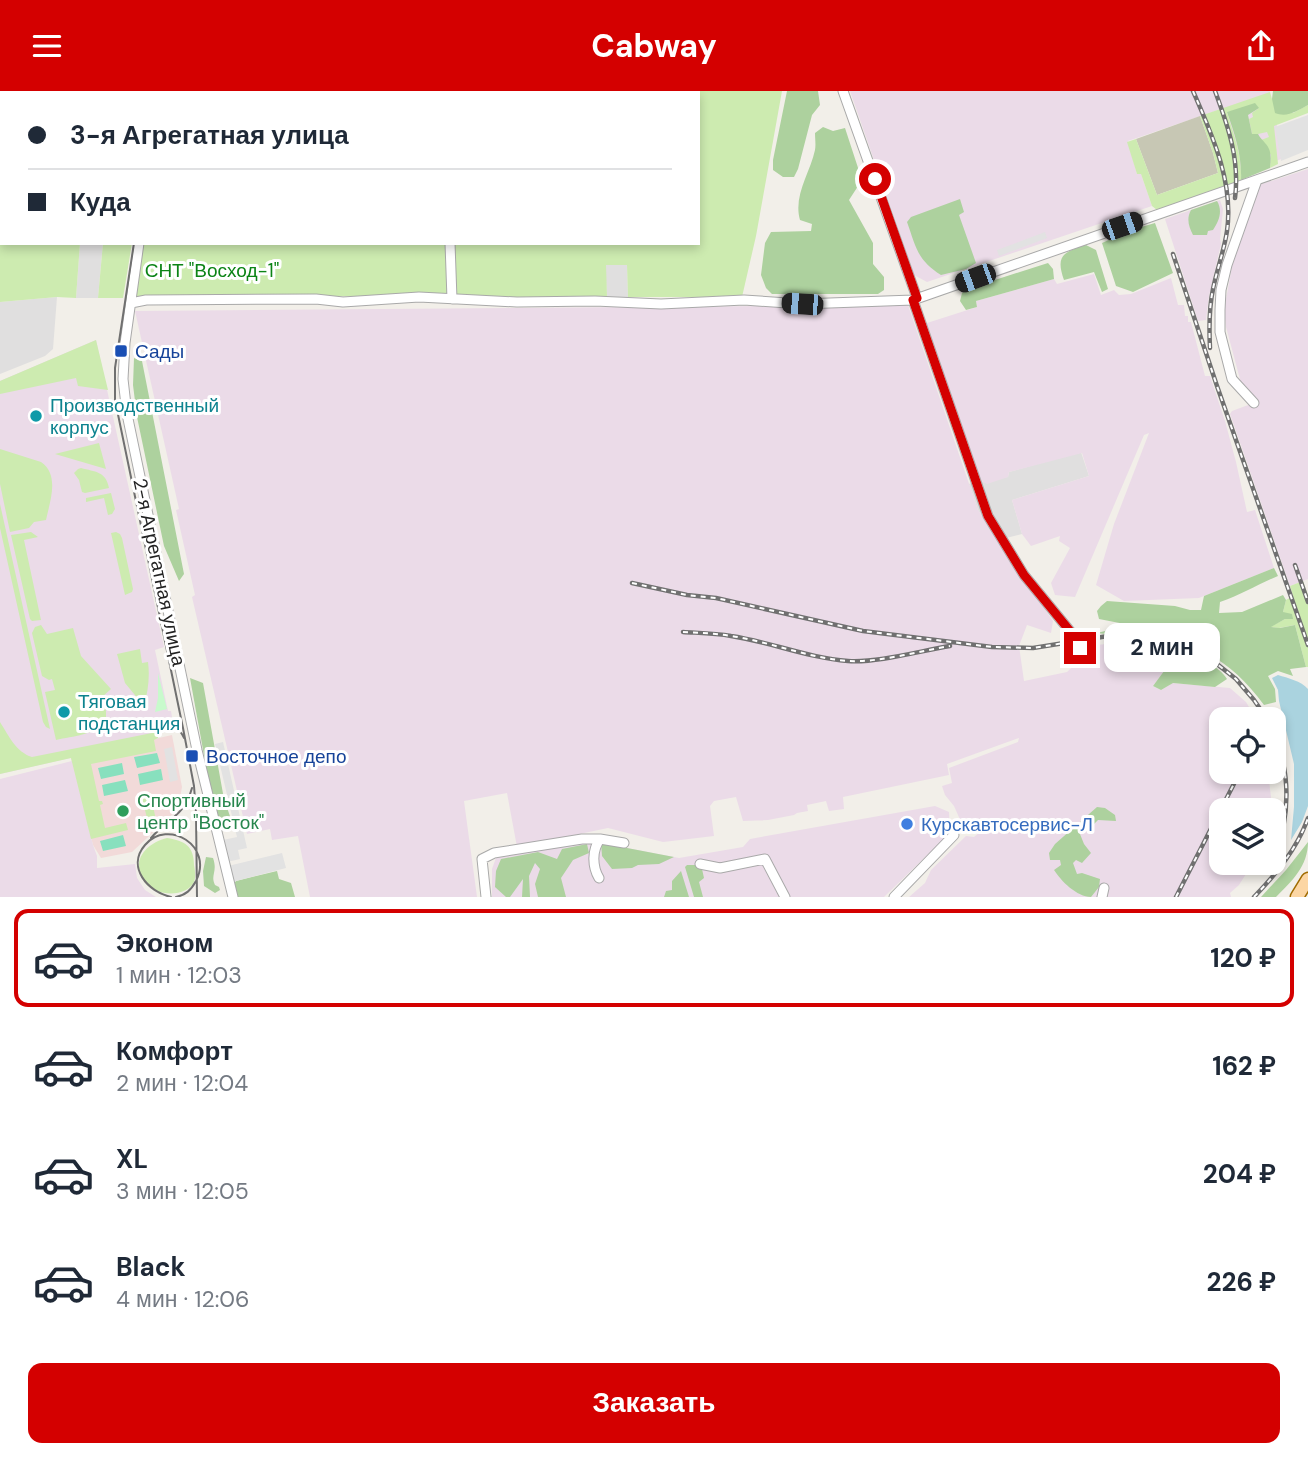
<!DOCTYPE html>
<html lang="ru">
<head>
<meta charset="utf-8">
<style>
  body { margin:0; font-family:"DM Sans",sans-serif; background:#f2f2f3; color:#1f2937; height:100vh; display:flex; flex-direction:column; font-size:26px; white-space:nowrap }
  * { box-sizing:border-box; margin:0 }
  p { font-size:23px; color:#747a83 }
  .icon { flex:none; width:38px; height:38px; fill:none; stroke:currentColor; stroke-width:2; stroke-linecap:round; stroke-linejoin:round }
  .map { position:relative; height:806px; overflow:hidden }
  .side { display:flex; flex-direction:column; background:#fff; flex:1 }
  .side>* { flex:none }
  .guide { position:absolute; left:0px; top:0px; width:700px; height:154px; box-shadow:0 4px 10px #0003; display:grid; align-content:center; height:154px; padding:0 28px; background:#fff }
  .tools { position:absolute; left:1209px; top:616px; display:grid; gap:14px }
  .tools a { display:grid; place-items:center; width:77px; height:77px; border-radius:14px; background:#fff; box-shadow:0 4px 10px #0003; font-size:35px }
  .end { position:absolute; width:32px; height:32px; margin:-16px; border:9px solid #d40000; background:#fff; box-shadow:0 0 0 4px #fff }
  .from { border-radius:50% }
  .bubble { position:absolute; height:49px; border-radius:14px; background:#fff; box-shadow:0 4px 10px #0003; font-size:23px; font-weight:700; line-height:49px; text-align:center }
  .car { position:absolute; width:21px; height:42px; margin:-21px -10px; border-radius:9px; box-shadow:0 0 5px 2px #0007; background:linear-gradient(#222 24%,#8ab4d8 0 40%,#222 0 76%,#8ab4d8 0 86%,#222 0) }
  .guide b { display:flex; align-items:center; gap:24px; height:66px; font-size:26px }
  .guide b+b { border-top:2px solid #e0e1e3 }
  .guide i { width:18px; height:18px; background:#1f2937 }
  ul { padding:12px 0 0; list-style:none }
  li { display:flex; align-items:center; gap:21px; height:98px; margin:0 14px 10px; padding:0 14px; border:4px solid transparent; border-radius:14px }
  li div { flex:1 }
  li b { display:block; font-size:26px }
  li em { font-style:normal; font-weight:700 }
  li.on { border-color:#d40000 }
  li>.icon { width:63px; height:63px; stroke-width:1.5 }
  .action { display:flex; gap:14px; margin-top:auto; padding:14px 28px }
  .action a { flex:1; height:80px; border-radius:14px; background:#d40000; color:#fff; font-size:28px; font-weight:700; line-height:80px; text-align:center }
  header { display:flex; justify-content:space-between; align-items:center; height:91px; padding:0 28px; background:#d40000; color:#fff; font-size:32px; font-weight:700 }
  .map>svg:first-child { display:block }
  .residential { fill:#e0dfdf }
  .commercial { fill:#f2dad9 }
  .industrial { fill:#ebdbe8 }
  .construction { fill:#c7c7b4 }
  .grass { fill:#cdebb0 }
  .forest { fill:#add19e }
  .park { fill:#c8facc }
  .pitch { fill:#88e0be }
  .parking { fill:#e2e2e2 }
  .water { fill:#aad3df }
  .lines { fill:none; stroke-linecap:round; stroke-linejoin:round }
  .minor-casing { stroke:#a9a9a9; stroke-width:11 }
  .major-casing { stroke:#a06b00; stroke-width:15 }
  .minor { stroke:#fff; stroke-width:9 }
  .major { stroke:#fcd6a4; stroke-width:12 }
  .tram { stroke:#707070; stroke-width:2 }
  .rail-casing { stroke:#707070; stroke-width:4.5 }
  .rail { stroke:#fff; stroke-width:2; stroke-dasharray:5; stroke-linecap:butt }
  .route { stroke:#d40000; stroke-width:9 }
  .transit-dot { fill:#1a4fb4; stroke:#fff; stroke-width:2.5 }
  .culture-dot { fill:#0f9aa8; stroke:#fff; stroke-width:2.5 }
  .leisure-dot { fill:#2e9e5b; stroke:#fff; stroke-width:2.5 }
  .shop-dot { fill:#3f7fe0; stroke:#fff; stroke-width:2.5 }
  .labels { text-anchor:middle; stroke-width:6; stroke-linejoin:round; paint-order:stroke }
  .park-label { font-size:19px; fill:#0c8416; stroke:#fff }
  .transit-label { font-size:19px; fill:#164399; stroke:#fff; text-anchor:start }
  .culture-label { font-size:19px; fill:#0d838f; stroke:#fff; text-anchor:start }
  .street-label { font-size:19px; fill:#222; stroke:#fff }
  .leisure-label { font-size:19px; fill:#27864d; stroke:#fff; text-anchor:start }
  .shop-label { font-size:19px; fill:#366cbe; stroke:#fff; text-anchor:start }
</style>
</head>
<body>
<header><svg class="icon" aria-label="menu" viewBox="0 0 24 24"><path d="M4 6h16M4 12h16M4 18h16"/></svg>Cabway<svg class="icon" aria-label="share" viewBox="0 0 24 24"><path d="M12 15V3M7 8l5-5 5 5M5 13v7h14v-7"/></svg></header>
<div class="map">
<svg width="1308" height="806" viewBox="0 0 1308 806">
  <rect width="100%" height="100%" fill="#f2efe9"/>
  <path class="residential" d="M80,152H103L98,207H76Z
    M605,174H627L628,206H607Z
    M57,206L53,258L45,265L0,283V211Z
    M1081,361L1089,385L1012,409L1022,443L998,449L978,419L969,393L978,389L1008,386L1009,381Z"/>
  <path class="commercial" d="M172,644L182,696L178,718L132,761L101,767L93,754L71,667Z"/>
  <path class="industrial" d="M850,0H1270L1268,6L1287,66L1239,83L1221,18L1128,50L1137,83H1141L1152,115L927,191L914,184Z
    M1308,78V488L1290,495L1230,323L1232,320L1259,310L1245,297L1241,292L1226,236L1224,219L1233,170L1247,120L1256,95Z
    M1220,109L1223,118L1220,148L1221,153L1209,205L1206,229L1198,230L1165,128Z
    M1094,183L1101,204L1114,199L1119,204L1131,203L1171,187L1178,214H1184L1185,225H1188V231H1191L1205,285H1210L1225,330L1236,371L1247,421L1255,419L1274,477L1199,507L1124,510L1096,494L1114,433L1149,342L1144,344L1075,506L1055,504L1051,492L1070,457L1059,450L1060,445L1031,455L1022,443L1012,409L1089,385L1082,362L1009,381L1008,386L987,393L978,389L926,235L927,232L977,216L976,210L1054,188L1057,193Z
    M908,214L978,419L1053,530L1051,542L1027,534L1019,555L1024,590L1067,581L1082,566L1085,555L1139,550L1166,555L1179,560L1153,595L1161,599L1172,592L1230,597L1246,611L1256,628H1222V681H1268L1272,715L1271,719H1222V772H1253L1239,794L1230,802L1231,806H909L925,792L931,779L966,745L974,746L981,740L972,732L968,735L966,733H962L954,715L945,704L942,695L952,692L949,677L1018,651L1019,647L947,673L949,684L843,706L844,718L829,720L826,710L807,714L808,720L797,722L794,724L768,729L743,730L736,706L714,710L710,715L714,745L663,751L608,737L517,756L507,702L464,710L477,806H310L298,745L272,749L270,738L247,743L192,506L195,504L176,419L179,418L135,220Z
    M96,249L164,556L155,559L168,620H171L172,626L155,630L158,647L0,683V290Z
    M72,670L93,754L97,765V777L135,773L137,787L145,799L156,806H0V688Z
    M935,715L949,721L950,742L884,806H492V778L497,764L567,751L601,752L679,767L743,756L750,748Z"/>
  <path class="construction" d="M1200,25L1213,62L1218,82L1157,104L1136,48Z"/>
  <path class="grass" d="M0,0H157V2H2V152H80L76,207L57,206L0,211Z
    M173,0H445V2H173Z
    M452,0H782L756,145L742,206H628L627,174H606L607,206H455L454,152H698V2H452Z
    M1270,1L1272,8L1293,22L1308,14V22L1274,35L1278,73L1270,77L1271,64L1261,49L1269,46L1267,41L1258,43H1252L1249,28L1253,26L1252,22L1259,17L1227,21C1234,46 1242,62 1241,89L1157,119L1152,115L1141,83H1137L1127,51L1136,48L1157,104L1218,82L1213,62L1200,25Z
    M103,152H132L123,207H98Z
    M142,152H448L450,206L313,205L134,207Z
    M96,249L108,299L78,295L76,287L0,303V290Z
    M99,352L106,378L55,363Z
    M0,358L41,371C60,384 50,410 46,429L34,431L29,437L10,441L0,393Z
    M81,377C95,381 106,380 109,397L85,402L82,401L79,389L74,382L78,378Z
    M111,402L115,418L112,423L108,424L104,407L86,411V407Z
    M0,413L50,638L46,636L43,631L0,437Z
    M31,441L38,446L24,449L41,529L32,530L30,528L11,444Z
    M116,441L120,443L122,447L133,498L132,501L125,504L111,442Z
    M1303,490L1308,504V576H1306L1295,534L1279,537L1270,536L1285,528L1283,521L1286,509L1293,505L1290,495Z
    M41,534L47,543L73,537L81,565L111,598L102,606L106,620V630C95,644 73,645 56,649L45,601L55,599L52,588L49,589L42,585L32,542L35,536Z
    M140,558L142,572L148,571C150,586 148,600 144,615L125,592L117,563Z
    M0,631C9,645 16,661 32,666L157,641L158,647L154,649L156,660L91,673L99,710H102L103,713L100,714L105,737L126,732L128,739L91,748L71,667L0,683Z
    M150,701L156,729L140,733L139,729L147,727L141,703Z
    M167,747C185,750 194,755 194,774C195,779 196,786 194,791C187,806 157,806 145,792C129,771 146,752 167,747Z"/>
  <path class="forest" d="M787,0H818L820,14L812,24L798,78L794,86H783L773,79V69Z
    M1273,0H1308V14C1297,20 1287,27 1275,22L1272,8Z
    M1255,12L1259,17L1248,24L1252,43H1258C1260,47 1263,49 1265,52C1272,59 1271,68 1270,77L1241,89C1242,64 1235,44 1227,21Z
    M823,36L833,40L845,37L862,89L849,109L873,152V173L884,186V199L878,203H772L766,197L761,184L765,152L771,141L811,140L812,133L800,129C793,105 810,82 815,59C816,54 815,47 815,42Z
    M960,108L964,121L959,124L976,172L966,178L941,184C917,169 916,156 907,131L911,126Z
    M1217,110C1223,120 1219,130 1213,139L1208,140L1207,144H1193C1189,136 1186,128 1191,119Z
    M1155,132L1173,182L1133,201L1116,195L1102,152L1131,139Z
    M1086,154L1096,159L1108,198L1102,201L1094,181L1064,189C1055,164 1064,161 1086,154Z
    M1048,172L1053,178L1054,188L976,210L977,216L966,219L960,210L962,202L970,197Z
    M134,267L142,270L184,483L179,490L164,455L137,326L133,294Z
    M1274,477L1278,485C1258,493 1241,504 1220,511L1219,522L1242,521L1283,504L1286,509L1283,521L1292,523L1293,528H1285L1271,536L1280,537L1295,534L1306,576L1290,578L1293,585L1278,580L1268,585L1275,598L1276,611L1264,614C1230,567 1192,548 1135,543C1122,542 1110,544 1097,542L1113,538H1139L1135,535L1099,528L1097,520L1101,515L1107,510L1175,515L1190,519H1201L1204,505Z
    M1185,560C1199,566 1219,575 1227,588L1215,596L1173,592L1161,599L1153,595L1170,572L1180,573L1178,567Z
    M190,587L203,592L224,708L232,731V735L230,739L222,737L212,708Z
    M1097,716L1105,717L1115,724L1116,730L1098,729L1092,735L1084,736L1080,743L1084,753L1091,762L1082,772L1076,769L1073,772L1077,783L1082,782L1100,788L1099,796L1091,806C1077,806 1061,790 1054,779L1061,774L1060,769H1050L1049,762L1055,753Z
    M1308,751C1308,775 1292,790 1276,806H1261L1286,779Z
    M601,752L674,766L659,773L638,774L632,777L612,778L602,765Z
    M587,753L589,762L573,769L561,787L566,806H538L535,793L540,778L535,772L529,785L530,806H522L523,788L510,806H506L495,796L496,780L501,768L538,761L557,768L562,758Z
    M206,766L213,767C218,781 210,784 215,794L219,796L220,799L215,802L204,795L203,780Z
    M687,774H697L702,778L704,787L699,791L703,806H694L685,776Z
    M277,780L279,788L291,792L295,806H236L232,794L236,790Z
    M681,780L689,806H664L666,800L672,799V790Z"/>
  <path class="park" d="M158,582L167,618L155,621L158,607Z"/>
  <path class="pitch" d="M157,662L160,672L137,677L134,666Z
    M122,672L124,683L101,688L98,677Z
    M161,678L163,689L140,694L138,683Z
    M125,689L128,700L104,705L102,694Z
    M123,744L126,755L103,760L100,750Z"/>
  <path class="parking" d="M1308,24V59L1281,70L1275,36Z
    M1045,141L1047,147L999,165L997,159Z
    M223,651L247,757L238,759L240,768L227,771L223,749L237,746L215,653Z
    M172,656L178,689L170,691L164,658Z
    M282,762L286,777L236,790L232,794L228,775Z"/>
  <path class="water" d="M1278,584C1288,587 1301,590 1308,598V715L1302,731L1291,749L1294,716V673L1279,610L1278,599L1272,587Z"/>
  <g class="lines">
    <defs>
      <path id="minor" d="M447,0V2
        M843,0L917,207
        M165,2L166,0
        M139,152L125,252L123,288L127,323L197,659L233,806
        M450,152L452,208
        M913,209L988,425L1024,484L1079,551L1080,557
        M131,212L146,209L316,208L343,211L419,206L517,211L595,210L661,213L744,209L802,213L913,209L1308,71
        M1254,312L1232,288L1220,241V219L1221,199L1227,174L1257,89
        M700,773L720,777L765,768L785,806
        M599,787C592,775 592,759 600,748
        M486,806L482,768L494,762L582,748H600L624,752
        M894,806L954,744
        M1102,806L1104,797"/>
      <path id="major" d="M1297,806L1308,788"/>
    </defs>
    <use href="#minor" class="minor-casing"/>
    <use href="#major" class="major-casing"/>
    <use href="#minor" class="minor"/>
    <use href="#major" class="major"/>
    <path class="tram" d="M160,2V0
      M134,152L115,277V309L183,637L194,695L196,722L197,806
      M160,632C171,633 180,637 184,647
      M151,747C168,727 184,726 192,697
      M171,806C148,801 126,776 145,754C168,727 214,755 196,790C191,799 186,804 176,806"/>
    <defs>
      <path id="rail" d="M1193,0C1212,44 1234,91 1227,140C1224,160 1217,178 1213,198C1209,217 1209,237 1210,257
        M1215,0C1228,35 1240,69 1235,107
        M1173,163L1217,295L1308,554
        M1295,474L1308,511
        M632,492L687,504L716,507L863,540L992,556L1033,557L1108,545H1145L1169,551L1196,561L1217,573L1236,588L1254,609L1267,628
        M683,541C699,542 715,542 731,545C771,551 808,567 848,570C877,572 920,560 950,555
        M1274,644C1292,685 1289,728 1274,769
        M1176,806L1240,681
        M1254,806C1276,783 1297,758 1308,727"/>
    </defs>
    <use href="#rail" class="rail-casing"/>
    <use href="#rail" class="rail"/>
  </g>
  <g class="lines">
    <path class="route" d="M875,88L917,207L913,209L988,425L1024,484L1079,551L1080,557"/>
  </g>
  <g class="transit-dot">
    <rect x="114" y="253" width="14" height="14" rx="3.5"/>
    <rect x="185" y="658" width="14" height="14" rx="3.5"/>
  </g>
  <g class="culture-dot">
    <circle cx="36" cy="325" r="7"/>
    <circle cx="64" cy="621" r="7"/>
  </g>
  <circle class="leisure-dot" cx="123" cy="720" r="7"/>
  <circle class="shop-dot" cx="907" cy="733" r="7"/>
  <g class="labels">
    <g class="park-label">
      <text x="212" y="186">СНТ "Восход-1"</text>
    </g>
    <g class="transit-label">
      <text x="135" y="267">Сады</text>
      <text x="206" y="672">Восточное депо</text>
    </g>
    <g class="culture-label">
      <text x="50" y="321">Производственный<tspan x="50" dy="22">корпус</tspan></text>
      <text x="78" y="617">Тяговая<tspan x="78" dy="22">подстанция</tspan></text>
    </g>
    <g class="street-label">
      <text transform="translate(160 481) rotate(78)" y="7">2-я Агрегатная улица</text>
    </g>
    <g class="leisure-label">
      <text x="137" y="716">Спортивный<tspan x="137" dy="22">центр "Восток"</tspan></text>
    </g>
    <g class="shop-label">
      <text x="921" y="740">Курскавтосервис-Л</text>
    </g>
  </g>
</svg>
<div class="tools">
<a><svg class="icon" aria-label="locate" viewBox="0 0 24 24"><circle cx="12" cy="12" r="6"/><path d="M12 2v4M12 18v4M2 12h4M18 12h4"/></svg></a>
<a><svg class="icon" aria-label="layers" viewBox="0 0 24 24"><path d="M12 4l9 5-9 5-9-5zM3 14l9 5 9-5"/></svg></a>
</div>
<i class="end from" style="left:875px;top:88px"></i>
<i class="end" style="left:1080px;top:557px"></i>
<div class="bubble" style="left:1104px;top:532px;width:116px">2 мин</div>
<i class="car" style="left:1122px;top:135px;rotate:71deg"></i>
<i class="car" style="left:975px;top:187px;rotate:250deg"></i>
<i class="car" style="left:802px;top:213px;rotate:274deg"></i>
<div class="guide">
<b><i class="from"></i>3-я Агрегатная улица</b>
<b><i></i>Куда</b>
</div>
</div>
<section class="side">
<ul>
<li class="on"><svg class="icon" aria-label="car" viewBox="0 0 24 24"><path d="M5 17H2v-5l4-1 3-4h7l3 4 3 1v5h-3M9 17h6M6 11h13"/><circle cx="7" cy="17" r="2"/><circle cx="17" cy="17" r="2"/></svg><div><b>Эконом</b><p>1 мин · 12:03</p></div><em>120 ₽</em></li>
<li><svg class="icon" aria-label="car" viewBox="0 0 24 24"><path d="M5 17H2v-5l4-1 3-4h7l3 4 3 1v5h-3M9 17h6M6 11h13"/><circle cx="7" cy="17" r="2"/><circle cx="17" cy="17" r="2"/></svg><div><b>Комфорт</b><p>2 мин · 12:04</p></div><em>162 ₽</em></li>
<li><svg class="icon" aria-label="car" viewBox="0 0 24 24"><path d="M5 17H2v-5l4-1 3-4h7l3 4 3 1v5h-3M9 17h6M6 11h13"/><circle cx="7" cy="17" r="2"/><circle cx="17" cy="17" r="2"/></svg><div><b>XL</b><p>3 мин · 12:05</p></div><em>204 ₽</em></li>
<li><svg class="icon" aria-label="car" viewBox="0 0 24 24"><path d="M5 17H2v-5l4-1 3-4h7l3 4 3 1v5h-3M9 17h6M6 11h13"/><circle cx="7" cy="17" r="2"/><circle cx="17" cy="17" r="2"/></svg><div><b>Black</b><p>4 мин · 12:06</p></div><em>226 ₽</em></li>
</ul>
<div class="action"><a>Заказать</a></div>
</section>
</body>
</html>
